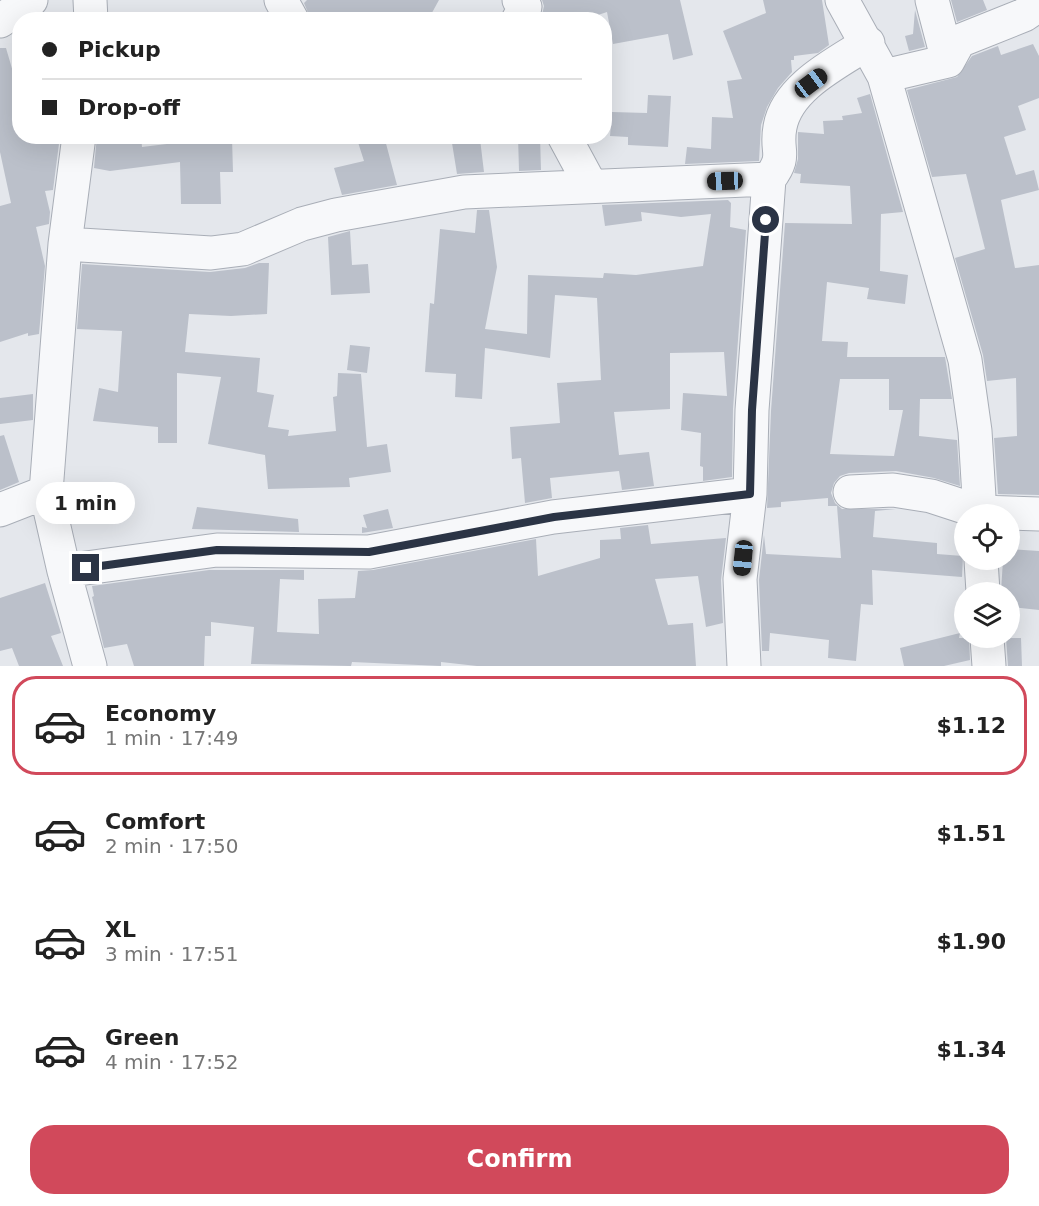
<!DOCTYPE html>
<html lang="en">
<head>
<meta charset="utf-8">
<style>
  body { margin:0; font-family:"DejaVu Sans",sans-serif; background:#f6f6f6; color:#222; height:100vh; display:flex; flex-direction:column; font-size:22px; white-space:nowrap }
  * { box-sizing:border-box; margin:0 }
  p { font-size:20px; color:#767676 }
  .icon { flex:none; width:33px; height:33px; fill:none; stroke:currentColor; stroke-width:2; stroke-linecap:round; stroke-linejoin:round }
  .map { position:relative; height:666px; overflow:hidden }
  .details { display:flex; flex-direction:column; background:#fff; flex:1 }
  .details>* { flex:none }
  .guide { position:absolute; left:12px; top:12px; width:600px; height:132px; border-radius:24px; box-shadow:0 6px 24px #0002; display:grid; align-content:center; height:132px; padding:0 30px; background:#fff }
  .fabs { position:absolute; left:954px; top:504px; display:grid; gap:12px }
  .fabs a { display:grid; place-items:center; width:66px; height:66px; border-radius:50%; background:#fff; box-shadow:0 6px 24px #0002; font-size:30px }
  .end { position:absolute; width:27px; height:27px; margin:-14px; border:8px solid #2b3445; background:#fff; box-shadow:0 0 0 3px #fff }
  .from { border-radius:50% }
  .bubble { position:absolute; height:42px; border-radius:21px; background:#fff; box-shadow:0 6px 24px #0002; font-size:20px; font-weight:800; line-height:42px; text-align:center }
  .car { position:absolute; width:18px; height:36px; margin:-18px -9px; border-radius:8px; box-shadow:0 0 4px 2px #0007; background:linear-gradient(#222 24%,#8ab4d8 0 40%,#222 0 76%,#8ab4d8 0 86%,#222 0) }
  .guide b { display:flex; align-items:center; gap:21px; height:57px; font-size:22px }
  .guide b+b { border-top:2px solid #e0e0e0 }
  .guide i { width:15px; height:15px; background:#222 }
  ul { padding:10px 0 0; list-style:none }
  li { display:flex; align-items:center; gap:18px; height:99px; margin:0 12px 9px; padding:0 18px; border:3px solid transparent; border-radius:24px }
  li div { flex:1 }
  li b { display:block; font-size:22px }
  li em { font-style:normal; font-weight:800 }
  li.active { border-color:#d1495b }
  li>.icon { width:54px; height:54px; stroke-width:1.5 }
  .primary-button { display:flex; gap:12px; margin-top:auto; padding:12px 30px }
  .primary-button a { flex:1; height:69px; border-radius:24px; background:#d1495b; color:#fff; font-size:24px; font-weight:800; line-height:69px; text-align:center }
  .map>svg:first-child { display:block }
  .building { fill:#bbc0ca; fill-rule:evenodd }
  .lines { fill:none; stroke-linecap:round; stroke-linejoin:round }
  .minor-casing { stroke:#a9aeb7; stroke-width:35 }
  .minor { stroke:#f7f8fa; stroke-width:33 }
  .route { stroke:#2b3445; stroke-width:8 }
</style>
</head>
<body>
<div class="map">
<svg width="1039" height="666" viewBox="0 0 1039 666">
  <rect width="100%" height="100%" fill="#e4e7ec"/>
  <path class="building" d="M307,0H439L428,20H311L304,3Z
    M542,0H680L693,55L673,60L668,34L613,44L607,12L583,20H541L544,6Z
    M763,0H822L829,45L818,53L794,56V60H791L792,72L778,88L767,107L761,125L759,161L685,164L687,147L711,149L712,117L733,118L727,81L742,79L723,31L766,13Z
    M951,0H983L987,10L957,22Z
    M915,10L925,47L909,51L905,36L913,34Z
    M1033,44L1039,56V98L1018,106L1026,130L1004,137L1016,175L1034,170L1039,190L1001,200L1015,268L1039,265V495L998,494L994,438L1017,436L1016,378L987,381L983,355L955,258L985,249L966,174L932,177L907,90L957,77L972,56L998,46L1001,55Z
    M0,48H6L20,96V136H60L53,190L45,191L50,212L49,224L36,227L45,266L39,334L28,336V333L0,342V206L11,203L0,152Z
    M870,94L903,212L881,214L880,271L908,275L905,304L867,299L869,288L827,282L822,341L848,342L847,357H945L952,399H920L919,436L957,440L960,486L934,478L896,471L849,473L840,476L834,483L831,493L835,503L842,509H896L875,511L873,537L937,543V554L963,556L962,577L872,570L873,605L861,604L856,661L828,658L829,640L770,633L769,651H762L759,580L764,535L766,554L841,558L837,506H828V498L781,502V507L767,508L771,411L785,223L852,224L850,186L800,183L801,174L794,173L798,159V132L824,134L823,121L843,120L842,116L862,113L857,98ZM840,379H889V410H903L894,456L830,454Z
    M648,95L671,96L668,147L628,145V137L610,136L612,112L647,113Z
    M97,136H141L142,147L183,142L184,139L232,138L233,172H220L221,204H181L180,162L110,171L94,168Z
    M356,136H384L397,185L342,195L334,168L364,161Z
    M518,136H540L541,170L519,171Z
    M480,139L484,172L457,174L452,143Z
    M728,200L731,203L730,227L746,230L733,409L732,477L703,481V467L700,466L701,433L681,430L683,393L727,396L724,352L670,353V409L614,412L619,455L649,452L654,486L622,490L619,471L550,478L552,498L525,503L521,458L512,459L510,427L560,423L557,383L601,380L597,298L555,295L550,358L485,348L482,399L455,397L456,374L425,372L430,303L434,304L440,229L475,233L477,210H489L497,267L485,329L527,334L528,275L603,278L604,273L636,275L703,266L711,214L681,217L641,212L642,221L605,226L602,205Z
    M350,231L352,265L368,264L370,293L331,295L328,237Z
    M259,263H269L267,314L231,316L189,314L185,352L260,358L257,392L274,395L268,427L289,430L288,436L336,431L333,397L337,396L338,373L361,374L367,447L387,444L391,472L349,478L350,487L268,489L265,455L208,444L221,377L177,373V443H158V427L93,421L99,388L118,392L122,331L77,329L82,264L210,272L245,268Z
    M350,345L370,347L367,373L347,370Z
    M33,394V420L0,424V398Z
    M4,435L19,482L0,490V436Z
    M197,507L298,519L299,532L192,529Z
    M388,509L393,528L362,533V527L367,528L363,515Z
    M648,525L651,544L726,538L721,580L723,623L706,627L698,576L655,579L668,625L693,623L696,666H477L441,662V666L352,662L351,666L251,664L254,627L211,622V636H205L204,666H134L127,644L104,648L92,597L94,596L92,586L209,570H304V580L280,579L277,632L319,634L318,599L355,598L358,571L373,570L536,539L538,576L600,558V540L621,539L620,528Z
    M1010,549L1039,551V610L1010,607V592H1001L1003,560H1010Z
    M45,583L61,633L51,636L63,666H19L12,648L0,651V598Z
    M960,633L959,638H969L970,660L944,666H904L900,648Z
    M1006,638H1021L1022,666H1008Z"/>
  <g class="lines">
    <defs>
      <path id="minor" d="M90,0L91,20
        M281,0L292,20
        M842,0L884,76L965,360L975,431L980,514
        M518,20L525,7L519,0
        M0,21L31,0
        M948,61L959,41L1024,15L1039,5
        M884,76L948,61L932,0
        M79,136L65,244L46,492L64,571L90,666
        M564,136L591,186
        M65,244L211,253L243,249L302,224L336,215L464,192L769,179
        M850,492L893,490L931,496L980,512L1039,514
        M0,510L46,492
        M981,560L983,592
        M64,571L217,550L369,552L553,517L750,494
        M987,638L989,666
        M744,666L740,579L750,494L752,410L769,179C788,154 775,153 780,127C787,87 837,63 868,43"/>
    </defs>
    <use href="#minor" class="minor-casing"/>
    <use href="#minor" class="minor"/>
  </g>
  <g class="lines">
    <path class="route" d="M86,568L217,550L369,552L554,517L750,494L752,410L766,220"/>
  </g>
</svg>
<div class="fabs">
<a><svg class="icon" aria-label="locate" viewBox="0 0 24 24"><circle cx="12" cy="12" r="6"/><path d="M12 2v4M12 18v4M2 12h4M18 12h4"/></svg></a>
<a><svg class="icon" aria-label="layers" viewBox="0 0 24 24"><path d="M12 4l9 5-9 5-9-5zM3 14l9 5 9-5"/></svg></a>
</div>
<i class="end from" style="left:766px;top:220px"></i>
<i class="end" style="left:86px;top:568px"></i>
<div class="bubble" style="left:36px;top:482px;width:99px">1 min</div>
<i class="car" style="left:811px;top:83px;rotate:53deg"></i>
<i class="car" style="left:725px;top:181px;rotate:268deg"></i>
<i class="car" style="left:743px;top:558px;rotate:186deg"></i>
<div class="guide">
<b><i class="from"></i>Pickup</b>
<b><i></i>Drop-off</b>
</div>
</div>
<section class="details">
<ul>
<li class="active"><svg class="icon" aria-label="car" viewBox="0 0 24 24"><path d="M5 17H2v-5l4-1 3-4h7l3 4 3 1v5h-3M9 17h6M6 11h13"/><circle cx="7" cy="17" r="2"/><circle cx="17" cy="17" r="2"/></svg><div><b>Economy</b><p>1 min · 17:49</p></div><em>$1.12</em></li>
<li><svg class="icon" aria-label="car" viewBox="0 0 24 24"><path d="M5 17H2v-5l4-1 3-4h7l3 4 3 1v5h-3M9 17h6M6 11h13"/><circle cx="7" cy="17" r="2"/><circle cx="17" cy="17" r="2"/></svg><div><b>Comfort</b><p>2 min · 17:50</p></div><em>$1.51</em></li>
<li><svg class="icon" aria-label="car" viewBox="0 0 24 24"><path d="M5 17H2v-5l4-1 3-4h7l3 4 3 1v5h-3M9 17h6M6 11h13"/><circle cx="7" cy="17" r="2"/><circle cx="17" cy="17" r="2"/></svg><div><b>XL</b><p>3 min · 17:51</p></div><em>$1.90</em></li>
<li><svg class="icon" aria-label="car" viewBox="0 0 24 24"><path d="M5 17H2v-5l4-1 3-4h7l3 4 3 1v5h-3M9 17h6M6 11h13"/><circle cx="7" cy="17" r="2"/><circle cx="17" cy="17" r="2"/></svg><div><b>Green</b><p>4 min · 17:52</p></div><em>$1.34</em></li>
</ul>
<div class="primary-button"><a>Confirm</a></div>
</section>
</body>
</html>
